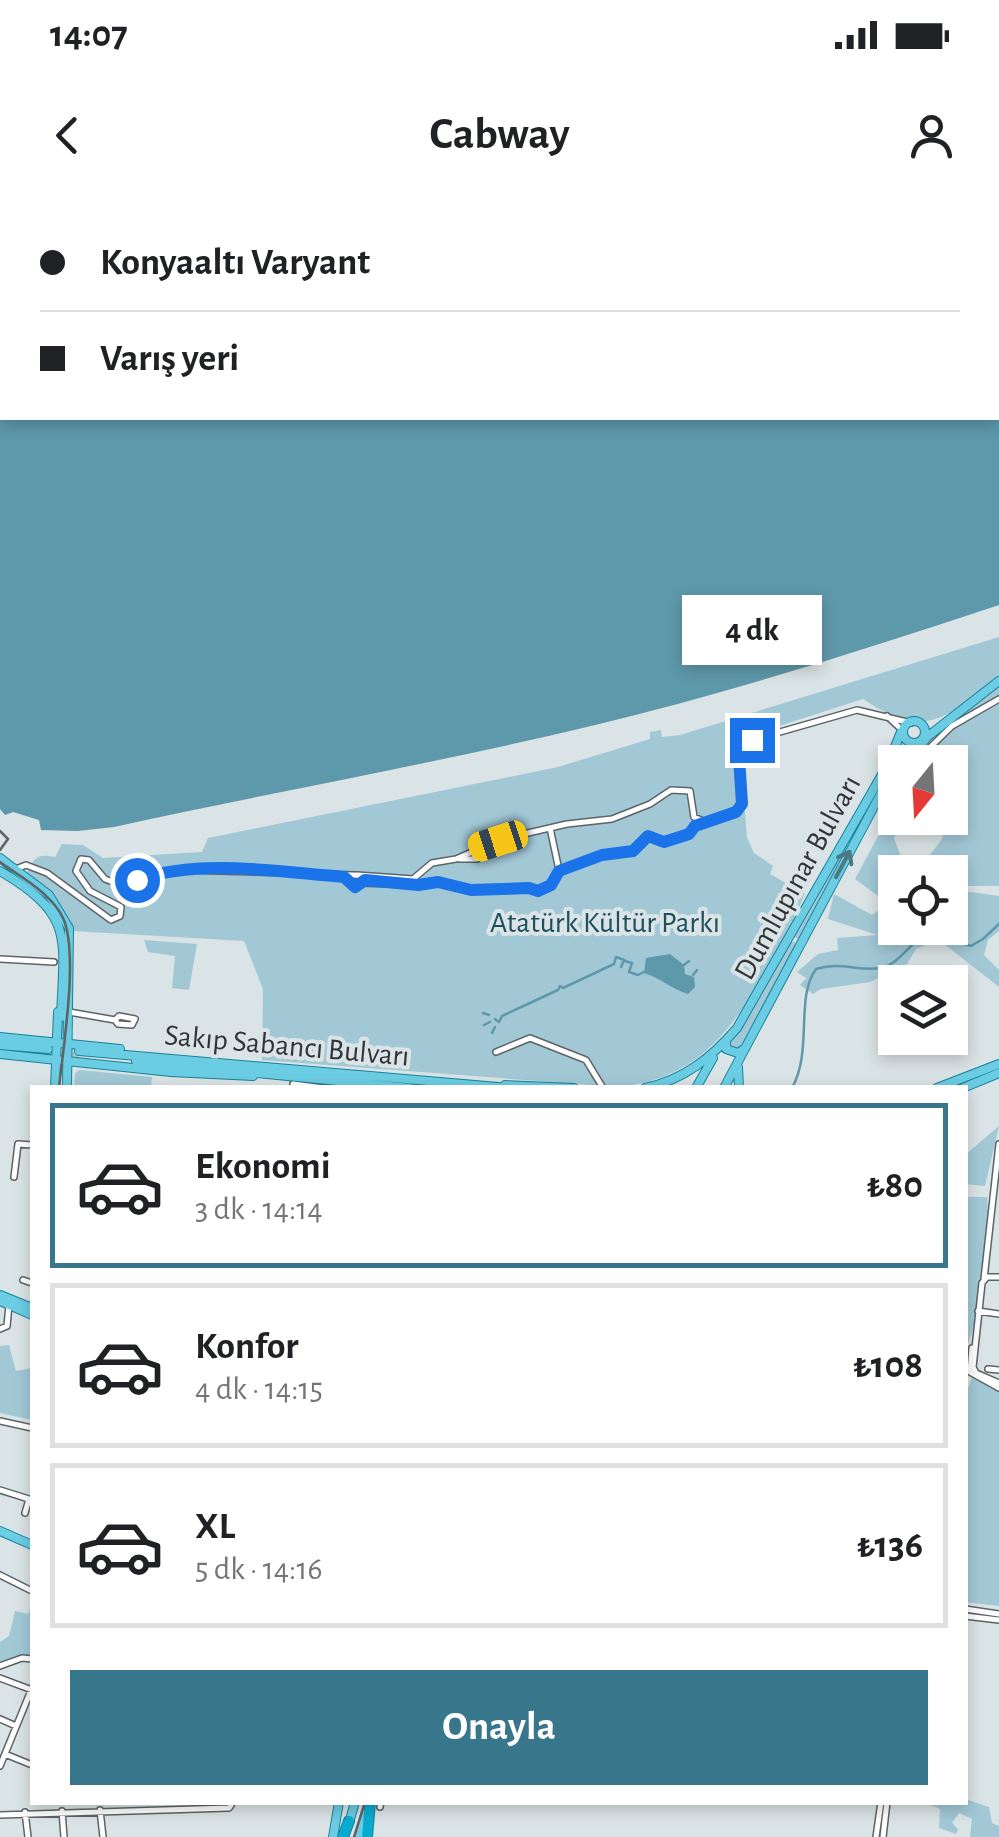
<!DOCTYPE html>
<html lang="tr">
<head>
<meta charset="utf-8">
<style>
  body { margin:0; font-family:"Alegreya Sans",sans-serif; background:#f6f6f6; color:#202124; height:100vh; display:flex; flex-direction:column; font-size:38px; white-space:nowrap }
  * { box-sizing:border-box; margin:0 }
  p { font-size:32px; color:#757577 }
  .icon { flex:none; width:55px; height:55px; fill:none; stroke:currentColor; stroke-width:2; stroke-linecap:round; stroke-linejoin:round }
  .map { position:relative; flex:1; overflow:hidden }
  .panel { position:absolute; left:30px; top:885px; width:938px; height:720px; display:flex; flex-direction:column; background:#fff; border-radius:0px; box-shadow:0 5px 15px #0003 }
  .panel>* { flex:none }
  .hud { position:absolute; left:0px; top:0px; width:1000px; height:220px; box-shadow:0 5px 15px #0003; display:grid; align-content:center; height:220px; padding:0 40px; background:#fff }
  .needle { width:65px; rotate:198deg }
  .controls { position:absolute; left:878px; top:545px; display:grid; gap:20px }
  .controls a { display:grid; place-items:center; width:90px; height:90px; border-radius:0px; background:#fff; box-shadow:0 5px 15px #0003; font-size:50px }
  .end { position:absolute; width:45px; height:45px; margin:-22px; border:12px solid #1a73e8; background:#fff; box-shadow:0 0 0 5px #fff }
  .from { border-radius:50% }
  .bubble { position:absolute; height:70px; border-radius:0px; background:#fff; box-shadow:0 5px 15px #0003; font-size:32px; font-weight:700; line-height:70px; text-align:center }
  .car { position:absolute; width:30px; height:60px; margin:-30px -15px; border-radius:12px; box-shadow:0 0 8px 2px #0007; background:linear-gradient(#f5c518 24%,#345 0 40%,#f5c518 0 76%,#345 0 86%,#f5c518 0) }
  .hud b { display:flex; align-items:center; gap:35px; height:95px; font-size:38px }
  .hud b+b { border-top:2px solid #e0e0e0 }
  .hud i { width:25px; height:25px; background:#202124 }
  ul { padding:18px 0 0; list-style:none }
  li { display:flex; align-items:center; gap:30px; height:165px; margin:0 20px 15px; padding:0 20px; border:5px solid #e0e0e0; border-radius:0px }
  li div { flex:1 }
  li b { display:block; font-size:38px }
  li em { font-style:normal; font-weight:700 }
  li.active { border-color:#38778b }
  li>.icon { width:90px; height:90px; stroke-width:1.5 }
  .primary-button { display:flex; gap:20px; margin-top:auto; padding:20px 40px }
  .primary-button a { flex:1; height:115px; border-radius:0px; background:#38778b; color:#fff; font-size:40px; font-weight:700; line-height:115px; text-align:center }
  .status { display:flex; justify-content:space-between; align-items:center; height:70px; padding:0 50px; background:#fff; direction:ltr }
  .status svg { height:28px; fill:currentColor }
  header { display:flex; justify-content:space-between; align-items:center; height:130px; padding:0 40px; background:#fff; font-size:45px; font-weight:700 }
  .map>svg:first-child { display:block }
  .green { fill:#a2c8d6 }
  .water { fill:#5e98ab; fill-rule:evenodd }
  .lines { fill:none; stroke-linecap:round; stroke-linejoin:round }
  .stream { stroke:#5e98ab; stroke-width:2.5 }
  .major-tunnel { stroke:#b8c0c2; stroke-width:8; stroke-dasharray:8 4; stroke-linecap:butt }
  .minor-casing { stroke:#5d6467; stroke-width:8 }
  .major-casing { stroke:#17829a; stroke-width:10 }
  .highway-casing { stroke:#17829a; stroke-width:12 }
  .minor { stroke:#fff; stroke-width:5 }
  .major { stroke:#6bcde3; stroke-width:8 }
  .highway { stroke:#09acd1; stroke-width:10 }
  .tram { stroke:#5d6263; stroke-width:2.5 }
  .oneway { stroke:#4b7983 }
  .route { stroke:#1a73e8; stroke-width:12 }
  .labels { text-anchor:middle; stroke-width:8; stroke-linejoin:round; paint-order:stroke }
  .street-label { font-size:30px; fill:#313435; stroke:#dae3e5 }
  .park-label { font-size:30px; fill:#1e4f5e; stroke:#dae3e5 }
</style>
</head>
<body>
<div class="status"><b>14:07</b><svg viewBox="0 0 49 12"><path d="M0 12V9h3v3zM5 12V6h3v6zM10 12V3h3v9zM15 12V0h3v12zM26 1h20v11H26zM47 4h2v5h-2z"/></svg></div>
<header><svg class="icon" aria-label="back" viewBox="0 0 24 24"><path d="M15 5l-7 7 7 7"/></svg>Cabway<svg class="icon" aria-label="person" viewBox="0 0 24 24"><circle cx="12" cy="8" r="4"/><path d="M4 21q1-7 8-7t8 7"/></svg></header>
<div class="map">
<svg width="999" height="1637" viewBox="0 0 999 1637">
  <rect width="100%" height="100%" fill="#dae3e5"/>
  <path class="green" d="M999,437V477C946,517 927,542 863,499L739,539L747,638L754,653L773,666L770,674L805,694L779,752L776,750C740,820 703,880 617,887L262,860L263,789L244,741L73,731C64,706 47,692 26,675C34,658 36,653 55,657L62,644L83,645L103,658L202,652L208,638L558,567L650,539V532L661,530L662,537L680,535Z
    M999,486V686H950V672H917L942,639L946,618H950L955,586L950,582V562H917L970,506Z
    M901,542L911,546L895,562L800,740L792,736Z
    M888,618L897,631L894,638L904,665L901,672H895V688L885,701L855,679Z
    M950,689L999,696V731L988,740L984,755L999,770V787L939,740L916,749L907,764L870,782L821,789L813,794L800,785L806,778L797,772L818,754L838,750L837,738L878,735L828,719L834,694L872,715L895,699V723L882,734L898,728H950Z
    M144,740L197,744L189,790L172,788L175,756L148,752Z
    M790,742H795V747L740,848L735,851L730,850L729,842Z
    M80,870L152,877L151,887H74L75,873Z
    M999,926L985,986L965,984V955Z
    M965,997H987L988,1014L975,1122L965,1153Z
    M9,1145L16,1171L32,1168V1220L0,1213V1146Z
    M972,1178L999,1190V1406L965,1402V1196Z
    M32,1405V1458L0,1463V1442L9,1436L15,1411L28,1414Z
    M965,1599L989,1607L992,1623L999,1626V1637H970L972,1619L959,1613L952,1623L958,1629L956,1634L939,1628L940,1609L926,1603L965,1602Z"/>
  <path class="water" d="M0,0H999V405C864,450 728,493 591,526C433,564 273,592 114,627L78,631L41,630L39,620L13,612L5,615L0,609ZM2,2H998V218H2Z
    M670,754L684,765L685,774L694,777L695,787L688,794C671,789 661,778 644,773L646,758Z"/>
  <g class="lines">
    <path class="stream" d="M625,761L632,763L629,772L638,775L644,772
      M684,765L689,761
      M693,775L697,770
      M483,813L489,815
      M495,819L499,822L502,816L558,790L560,786L563,788L614,764L616,757L624,760L621,767
      M484,825L490,822
      M492,833L495,827
      M792,888C813,851 795,797 816,769C841,761 859,772 881,768C899,764 911,742 927,733L971,746L983,739L999,724"/>
    <path class="major-tunnel" d="M0,841L30,844
      M48,854L79,856"/>
    <defs>
      <path id="minor" d="M887,516L901,529
        M915,562L952,526L999,499
        M550,628L559,670
        M460,659H477
        M16,669L26,665L47,673L111,720L120,716L121,707L90,691L76,671L81,659L89,660L105,679L118,684L155,673L185,670L353,675
        M349 681a6 6 0 1 1 12 0a6 6 0 1 1-12 0Z
        M357,675L413,679L432,663L456,659L502,639L567,624L612,619L650,604L671,590L690,591L694,617L705,622
        M361,683L418,685L438,682L471,689L543,690L551,685L559,671L602,655L633,651L648,636L664,642L689,634L695,626L736,612L741,604L739,548L745,542L857,510L911,523
        M0,759L54,762
        M69,812L115,820L118,824L132,825L135,819L119,816L115,820
        M496,852L530,838L586,860L603,888
        M293,884L324,888
        M14,977L18,944L32,945
        M999,1077H987L982,1083L973,1167L976,1173L999,1183
        M984,1079L999,944
        M23,1080L32,1083
        M978,1111L999,1114
        M0,1129L7,1126L9,1105
        M972,1148L970,1172L999,1188
        M988,1169L999,1170
        M0,1221L32,1228
        M0,1290L32,1300
        M25,1313L29,1299
        M0,1375L32,1391
        M965,1409L999,1414
        M965,1416L999,1420
        M0,1466L22,1458L32,1459
        M0,1478L32,1490
        M0,1519L16,1526
        M5,1554L32,1565
        M0,1566L32,1488
        M380,1607L381,1602
        M100,1610L103,1637
        M62,1611L64,1637
        M25,1612L28,1637
        M0,1615L229,1608L233,1602
        M876,1637L881,1602
        M883,1637L887,1602"/>
      <path id="major" d="M903 532a11 11 0 1 1 22 0a11 11 0 1 1-22 0Z
        M927,537L999,481
        M905,562L925,540
        M0,658L49,695L69,728L67,888
        M0,671C75,715 64,738 61,817
        M0,837L120,849
        M726,841V849L738,853L744,849
        M0,845L48,849
        M79,851L511,888
        M0,854L171,872L253,876
        M136,861L410,888
        M738,867L739,888
        M505,885L574,888
        M55,888L58,812
        M645,888C684,880 712,857 737,828L888,564L901,532
        M696,888L713,858
        M724,888L885,586L895,574
        M937,888L999,864
        M963,888L999,873
        M0,1095L32,1108
        M0,1101L32,1115
        M0,1331L32,1345
        M349,1623L355,1602
        M333,1637L339,1602
        M359,1637L366,1613"/>
      <path id="highway" d="M343,1637L349,1621
        M367,1637L370,1602"/>
    </defs>
    <use href="#minor" class="minor-casing"/>
    <use href="#major" class="major-casing"/>
    <use href="#highway" class="highway-casing"/>
    <use href="#minor" class="minor"/>
    <use href="#major" class="major"/>
    <use href="#highway" class="highway"/>
    <path class="tram" d="M0,631L8,639L0,650
      M0,662C22,678 51,693 63,718C79,753 63,848 59,888
      M354,1637L365,1602"/>
  </g>
  <defs><path id="oneway-shaft" d="M-6 0H5M1.5-3L5.5 0L1.5 3" fill="none" stroke-width="1.6" stroke-linecap="round" stroke-linejoin="round" transform="scale(2.5)"/></defs>
  <use class="oneway" href="#oneway-shaft" transform="translate(843 664) rotate(-62)"/>
  <g class="lines">
    <path class="route" d="M137,680C200,658 278,672 344,677L355,687L365,680L418,685L438,682L471,690L529,688L538,691L551,685L559,671L602,655L633,651L648,636L664,642L689,634L695,626L736,612L742,604L739,557L752,540"/>
  </g>
  <g class="labels">
    <g class="street-label">
      <text transform="translate(797 677) rotate(-61)" y="10">Dumlupınar Bulvarı</text>
      <text transform="translate(287 845) rotate(5)" y="10">Sakıp Sabancı Bulvarı</text>
    </g>
    <g class="park-label">
      <text x="605" y="732">Atatürk Kültür Parkı</text>
    </g>
  </g>
</svg>
<div class="controls">
<a><svg class="needle" viewBox="-14 -14 28 28"><path d="M0-13l5 13h-10z" fill="#e53935"/><path d="M0 13l5-13h-10z" fill="#757577"/></svg></a>
<a><svg class="icon" aria-label="locate" viewBox="0 0 24 24"><circle cx="12" cy="12" r="6"/><path d="M12 2v4M12 18v4M2 12h4M18 12h4"/></svg></a>
<a><svg class="icon" aria-label="layers" viewBox="0 0 24 24"><path d="M12 4l9 5-9 5-9-5zM3 14l9 5 9-5"/></svg></a>
</div>
<i class="end from" style="left:137px;top:680px"></i>
<i class="end" style="left:752px;top:540px"></i>
<div class="bubble" style="left:682px;top:395px;width:140px">4 dk</div>
<i class="car" style="left:498px;top:641px;rotate:252deg"></i>
<div class="hud">
<b><i class="from"></i>Konyaaltı Varyant</b>
<b><i></i>Varış yeri</b>
</div>
<section class="panel">
<ul>
<li class="active"><svg class="icon" aria-label="car" viewBox="0 0 24 24"><path d="M5 17H2v-5l4-1 3-4h7l3 4 3 1v5h-3M9 17h6M6 11h13"/><circle cx="7" cy="17" r="2"/><circle cx="17" cy="17" r="2"/></svg><div><b>Ekonomi</b><p>3 dk · 14:14</p></div><em>₺80</em></li>
<li><svg class="icon" aria-label="car" viewBox="0 0 24 24"><path d="M5 17H2v-5l4-1 3-4h7l3 4 3 1v5h-3M9 17h6M6 11h13"/><circle cx="7" cy="17" r="2"/><circle cx="17" cy="17" r="2"/></svg><div><b>Konfor</b><p>4 dk · 14:15</p></div><em>₺108</em></li>
<li><svg class="icon" aria-label="car" viewBox="0 0 24 24"><path d="M5 17H2v-5l4-1 3-4h7l3 4 3 1v5h-3M9 17h6M6 11h13"/><circle cx="7" cy="17" r="2"/><circle cx="17" cy="17" r="2"/></svg><div><b>XL</b><p>5 dk · 14:16</p></div><em>₺136</em></li>
</ul>
<div class="primary-button"><a>Onayla</a></div>
</section>
</div>
</body>
</html>
